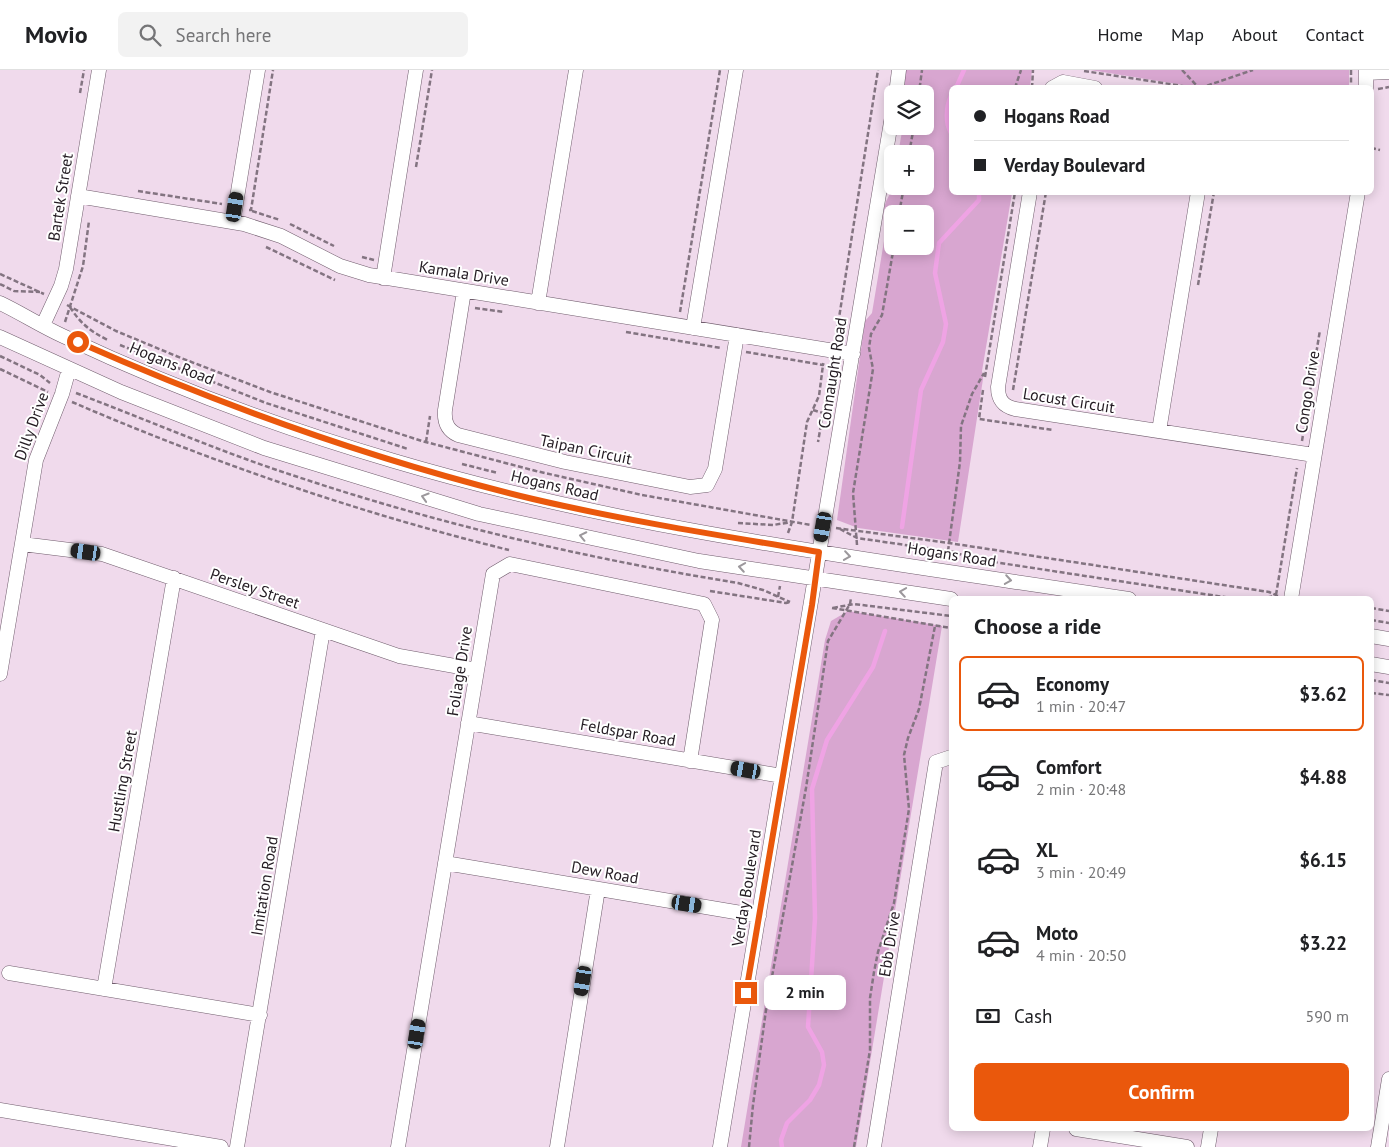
<!DOCTYPE html>
<html lang="en">
<head>
<meta charset="utf-8">
<style>
  body { margin:0; font-family:"PT Sans",sans-serif; background:#f2f2f2; color:#202124; height:100vh; display:flex; flex-direction:column; font-size:19px; white-space:nowrap }
  * { box-sizing:border-box; margin:0 }
  p { font-size:16px; color:#757577 }
  .icon { flex:none; width:28px; height:28px; fill:none; stroke:currentColor; stroke-width:2; stroke-linecap:round; stroke-linejoin:round }
  .map { position:relative; flex:1; overflow:hidden }
  .drawer { position:absolute; left:949px; top:526px; width:425px; height:535px; display:flex; flex-direction:column; background:#fff; border-radius:8px; box-shadow:0 2px 12px #0003 }
  .drawer>* { flex:none }
  .guide { position:absolute; left:949px; top:15px; width:425px; height:110px; border-radius:8px; box-shadow:0 2px 12px #0003; display:grid; align-content:center; height:110px; padding:0 25px; background:#fff }
  .buttons { position:absolute; left:884px; top:15px; display:grid; gap:10px }
  .buttons a { display:grid; place-items:center; width:50px; height:50px; border-radius:8px; background:#fff; box-shadow:0 2px 12px #0003; font-size:25px }
  .end { position:absolute; width:22px; height:22px; margin:-11px; border:6px solid #ea580c; background:#fff; box-shadow:0 0 0 2px #fff }
  .from { border-radius:50% }
  .bubble { position:absolute; height:35px; border-radius:8px; background:#fff; box-shadow:0 2px 12px #0003; font-size:16px; font-weight:800; line-height:35px; text-align:center }
  .car { position:absolute; width:15px; height:30px; margin:-15px -8px; border-radius:6px; box-shadow:0 0 4px 1px #0007; background:linear-gradient(#222 24%,#8ab4d8 0 40%,#222 0 76%,#8ab4d8 0 86%,#222 0) }
  .guide b { display:flex; align-items:center; gap:18px; height:48px; font-size:19px }
  .guide b+b { border-top:1px solid #e0e0e0 }
  .guide i { width:12px; height:12px; background:#202124 }
  ul { padding:0; list-style:none }
  li { display:flex; align-items:center; gap:15px; height:75px; margin:0 10px 8px; padding:0 15px; border:2px solid transparent; border-radius:8px }
  li div { flex:1 }
  li b { display:block; font-size:19px }
  li em { font-style:normal; font-weight:800 }
  li.active { border-color:#ea580c }
  li>.icon { width:45px; height:45px; stroke-width:1.5 }
  h2 { padding:0 25px; font-size:22px; line-height:60px }
  .pay { display:flex; align-items:center; gap:12px; height:55px; padding:0 25px; font-size:19px }
  .pay p { margin-inline-start:auto }
  .action { display:flex; gap:10px; margin-top:auto; padding:10px 25px }
  .action a { flex:1; height:58px; border-radius:8px; background:#ea580c; color:#fff; font-size:20px; font-weight:800; line-height:58px; text-align:center }
  header { display:flex; align-items:center; gap:30px; box-sizing:border-box; height:70px; padding:0 25px; background:#fff; border-bottom:1px solid #e0e0e0 }
  header strong { font-size:24px }
  nav { display:flex; gap:28px; margin-inline-start:auto; font-size:18px }
  .search { width:350px; height:45px; background:#f2f2f2; display:flex; align-items:center; gap:12px; box-sizing:border-box; padding:0 18px; border-radius:8px; color:#757577; font-size:19px }
  .map>svg:first-child { display:block }
  .green { fill:#d8a6d0; fill-rule:evenodd }
  .lines { fill:none; stroke-linecap:round; stroke-linejoin:round }
  .stream { stroke:#efa3e4; stroke-width:4.5 }
  .minor-casing { stroke:#705d6d; stroke-width:15 }
  .path { stroke:#837481; stroke-width:2.5; stroke-dasharray:5 2.5; stroke-linecap:butt }
  .minor { stroke:#fff; stroke-width:14 }
  .oneway { stroke:#9c989c }
  .route { stroke:#ea580c; stroke-width:6 }
  .labels { text-anchor:middle; stroke-width:4; stroke-linejoin:round; paint-order:stroke }
  .street-label { font-size:16px; fill:#231b22; stroke:#fff }
</style>
</head>
<body>
<header>
<strong>Movio</strong>
<div class="search"><svg class="icon" aria-label="search" viewBox="0 0 24 24"><circle cx="10" cy="10" r="6"/><path d="M15 15l6 6"/></svg>Search here</div>
<nav><a>Home</a><a>Map</a><a>About</a><a>Contact</a></nav>
</header>
<div class="map">
<svg width="1389" height="1077" viewBox="0 0 1389 1077">
  <rect width="100%" height="100%" fill="#f0daec"/>
  <path class="green" d="M906,0H1032L1030,17L951,18V122L1012,123L982,301L983,309L958,472L858,458L837,450L865,251L872,243L887,153C880,133 888,132 893,116H925V84H898L903,56H925V24H903ZM892,144H925V176H892Z
    M1090,0H1349V17H1196Z
    M848,541L942,556L856,1077H741L825,570L831,551Z"/>
  <g class="lines">
    <path class="stream" d="M956,18L964,0
      M951,26C946,36 945,53 951,63
      M902,457L921,320L943,272L946,254L935,203L939,173L979,130V122
      M782,1077L781,1070L787,1053L810,1030L819,1015L824,995L822,982L808,957L815,848L812,719L827,670L873,597L885,561"/>
    <defs>
      <path id="minor" d="M1366,0V18
        M1366,3L1389,2
        M1052,18L1063,12L1095,18
        M896,24L899,0
        M1030,122L998,317C998,330 1003,336 1015,339L1314,385
        M78,126L244,154L281,166L340,196L369,205L853,284
        M233,152L258,0
        M383,208L416,0
        M464,221L445,340C444,352 447,360 458,365L565,392L690,417L707,415L715,399L737,265
        M0,233C21,243 41,256 63,266C169,316 281,358 394,391C634,462 883,491 1129,529
        M538,233L576,0
        M43,255L61,216L66,199L99,0
        M693,258L736,0
        M0,267L121,322L264,378L479,444L699,491L951,529
        M1159,361L1198,122
        M22,474L102,484L399,586L477,600
        M1291,529L1358,122
        M1371,566L1389,569
        M1371,594L1389,597
        M0,604L36,390L62,324L69,299
        M468,653L782,706
        M445,793L759,846
        M9,903L260,945
        M104,919L174,508
        M0,1040L221,1077
        M1076,1059L1187,1077
        M237,1077L323,560
        M398,1077L493,504L510,494L704,534L712,550L690,691
        M557,1077L598,819
        M720,1077L892,46
        M874,1077L936,692L951,687
        M1040,1077L1043,1059
        M1208,1077L1211,1059
        M1378,1077L1389,1009"/>
    </defs>
    <use href="#minor" class="minor-casing"/>
    <path class="path" d="M1182,0L1199,18
      M1351,0V14
      M1084,1L1196,18
      M1015,18L1021,0
      M1032,18L1033,0
      M1200,18L1253,0
      M1378,19L1389,17
      M80,23L84,0
      M915,24L920,15L922,0
      M1371,78L1380,80
      M909,84L914,56
      M416,97L432,0
      M138,121L222,134
      M249,140H251L273,0
      M252,141L280,150
      M899,144L904,116
      M290,154L334,176
      M266,177L335,210
      M362,187L374,190
      M0,204L44,224
      M0,214L14,221L40,222
      M1198,215L1214,122
      M67,235L116,261L181,288L270,322L422,371L536,401L642,425L811,455
      M70,237C80,253 91,262 108,270
      M475,238L504,242
      M680,242L720,0
      M65,252L83,196L89,151
      M626,262L721,278
      M836,267L878,0
      M120,275L266,333L408,379
      M746,282L823,295L824,291
      M0,286L40,305L50,313
      M0,299L48,322
      M985,307L1015,122
      M983,320L979,349L1053,360
      M1013,320L1046,122
      M76,323C150,351 223,383 298,407C442,455 589,489 738,513L763,520L790,532
      M72,332C214,393 359,443 509,480
      M813,340L823,343L818,372
      M1302,371L1320,260
      M426,372L430,346
      M462,394L498,403
      M738,453L773,455L792,452
      M836,458L949,473L1269,522L1278,526
      M840,459L857,468L954,482L974,489L1237,529
      M788,463L792,452L807,352L819,326L823,295
      M857,475L853,423L873,299L869,278L871,264L882,245L894,176
      M948,481L960,392L961,356L972,324L984,303
      M710,521L786,533L790,532
      M1276,525L1297,398
      M778,527L780,516
      M1260,529L1274,526
      M832,538L951,558
      M833,538L854,534L951,546
      M1371,538L1389,541
      M1371,550L1389,553
      M1371,610L1389,613
      M1371,623L1389,625
      M749,1077L753,1035L766,940L806,718L828,571L850,534L851,528
      M854,1077L870,980V928L874,902L878,882L894,833L909,739L904,685L908,668L919,639L935,556"/>
    <use href="#minor" class="minor"/>
  </g>
  <defs><path id="oneway-chevron" d="M-2-3.5L2.5 0L-2 3.5" fill="none" stroke-width="1.6" stroke-linecap="round" stroke-linejoin="round" transform="scale(1.25)"/></defs>
  <g class="oneway">
    <use href="#oneway-chevron" transform="translate(425 427) rotate(-163)"/>
    <use href="#oneway-chevron" transform="translate(583 466) rotate(-168)"/>
    <use href="#oneway-chevron" transform="translate(847 486) rotate(8)"/>
    <use href="#oneway-chevron" transform="translate(742 497) rotate(-171)"/>
    <use href="#oneway-chevron" transform="translate(1008 510) rotate(9)"/>
    <use href="#oneway-chevron" transform="translate(903 522) rotate(-171)"/>
  </g>
  <g class="lines">
    <path class="route" d="M78,272C225,337 376,391 533,429C627,451 723,466 819,482L812,535L746,923"/>
  </g>
  <g class="labels">
    <g class="street-label">
      <text transform="translate(60 127) rotate(-81)" y="6">Bartek Street</text>
      <text transform="translate(464 203) rotate(9)" y="6">Kamala Drive</text>
      <text transform="translate(172 293) rotate(22)" y="6">Hogans Road</text>
      <text transform="translate(832 303) rotate(-81)" y="6">Connaught Road</text>
      <text transform="translate(1307 322) rotate(-81)" y="6">Congo Drive</text>
      <text transform="translate(1069 330) rotate(9)" y="6">Locust Circuit</text>
      <text transform="translate(31 356) rotate(-70)" y="6">Dilly Drive</text>
      <text transform="translate(586 379) rotate(12)" y="6">Taipan Circuit</text>
      <text transform="translate(555 415) rotate(13)" y="6">Hogans Road</text>
      <text transform="translate(952 484) rotate(9)" y="6">Hogans Road</text>
      <text transform="translate(255 518) rotate(19)" y="6">Persley Street</text>
      <text transform="translate(459 601) rotate(-81)" y="6">Foliage Drive</text>
      <text transform="translate(628 662) rotate(10)" y="6">Feldspar Road</text>
      <text transform="translate(122 711) rotate(-80)" y="6">Hustling Street</text>
      <text transform="translate(605 802) rotate(10)" y="6">Dew Road</text>
      <text transform="translate(264 816) rotate(-81)" y="6">Imitation Road</text>
      <text transform="translate(746 818) rotate(-81)" y="6">Verday Boulevard</text>
      <text transform="translate(889 874) rotate(-81)" y="6">Ebb Drive</text>
    </g>
  </g>
</svg>
<div class="buttons">
<a><svg class="icon" aria-label="layers" viewBox="0 0 24 24"><path d="M12 4l9 5-9 5-9-5zM3 14l9 5 9-5"/></svg></a>
<a>+</a>
<a>−</a>
</div>
<i class="end from" style="left:78px;top:272px"></i>
<i class="end" style="left:746px;top:923px"></i>
<div class="bubble" style="left:764px;top:905px;width:82px">2 min</div>
<i class="car" style="left:235px;top:137px;rotate:9deg"></i>
<i class="car" style="left:823px;top:457px;rotate:190deg"></i>
<i class="car" style="left:86px;top:482px;rotate:278deg"></i>
<i class="car" style="left:746px;top:700px;rotate:280deg"></i>
<i class="car" style="left:687px;top:834px;rotate:99deg"></i>
<i class="car" style="left:583px;top:911px;rotate:189deg"></i>
<i class="car" style="left:417px;top:964px;rotate:9deg"></i>
<div class="guide">
<b><i class="from"></i>Hogans Road</b>
<b><i></i>Verday Boulevard</b>
</div>
<section class="drawer">
<h2>Choose a ride</h2>
<ul>
<li class="active"><svg class="icon" aria-label="car" viewBox="0 0 24 24"><path d="M5 17H2v-5l4-1 3-4h7l3 4 3 1v5h-3M9 17h6M6 11h13"/><circle cx="7" cy="17" r="2"/><circle cx="17" cy="17" r="2"/></svg><div><b>Economy</b><p>1 min · 20:47</p></div><em>$3.62</em></li>
<li><svg class="icon" aria-label="car" viewBox="0 0 24 24"><path d="M5 17H2v-5l4-1 3-4h7l3 4 3 1v5h-3M9 17h6M6 11h13"/><circle cx="7" cy="17" r="2"/><circle cx="17" cy="17" r="2"/></svg><div><b>Comfort</b><p>2 min · 20:48</p></div><em>$4.88</em></li>
<li><svg class="icon" aria-label="car" viewBox="0 0 24 24"><path d="M5 17H2v-5l4-1 3-4h7l3 4 3 1v5h-3M9 17h6M6 11h13"/><circle cx="7" cy="17" r="2"/><circle cx="17" cy="17" r="2"/></svg><div><b>XL</b><p>3 min · 20:49</p></div><em>$6.15</em></li>
<li><svg class="icon" aria-label="car" viewBox="0 0 24 24"><path d="M5 17H2v-5l4-1 3-4h7l3 4 3 1v5h-3M9 17h6M6 11h13"/><circle cx="7" cy="17" r="2"/><circle cx="17" cy="17" r="2"/></svg><div><b>Moto</b><p>4 min · 20:50</p></div><em>$3.22</em></li>
</ul>
<div class="pay"><svg class="icon" aria-label="cash" viewBox="0 0 24 24"><path d="M3 7h18v10H3z"/><circle cx="12" cy="12" r="2"/></svg>Cash<p>590 m</p></div>
<div class="action"><a>Confirm</a></div>
</section>
</div>
</body>
</html>
